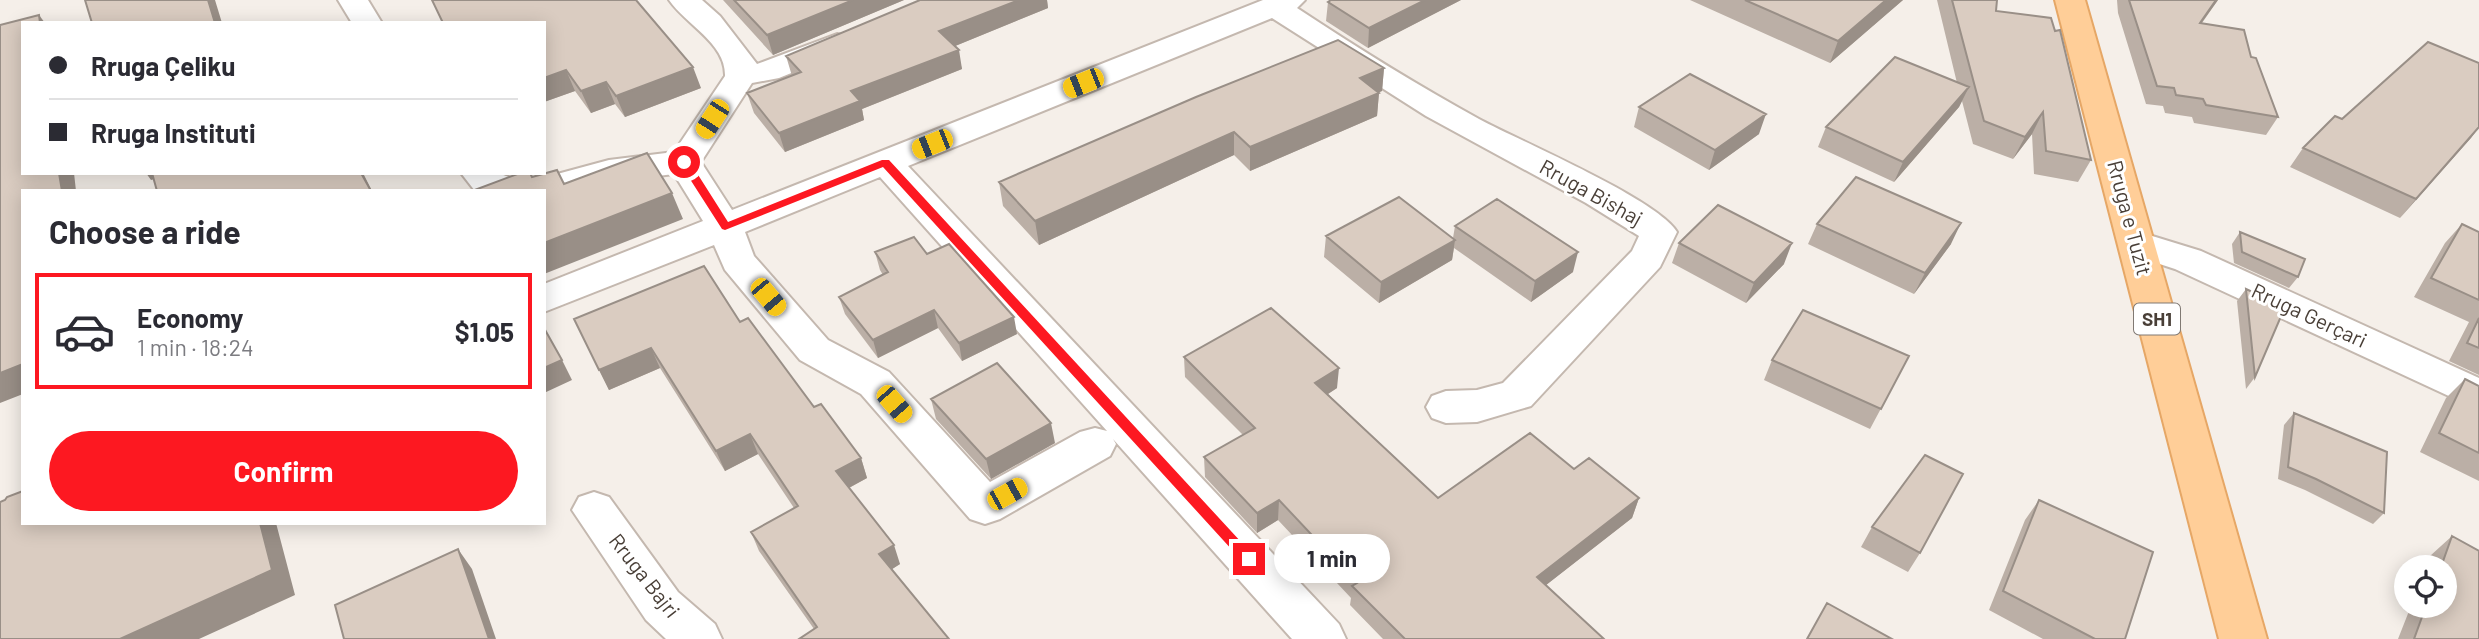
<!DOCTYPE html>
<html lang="en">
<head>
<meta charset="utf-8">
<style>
  body { margin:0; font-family:Barlow,sans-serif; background:#f7f7f7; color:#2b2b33; height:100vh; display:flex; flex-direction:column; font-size:26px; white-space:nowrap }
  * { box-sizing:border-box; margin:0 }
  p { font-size:23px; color:#7c7c81 }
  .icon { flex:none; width:38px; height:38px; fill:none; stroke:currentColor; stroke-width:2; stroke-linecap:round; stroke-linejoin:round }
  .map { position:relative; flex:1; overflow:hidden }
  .side { position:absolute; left:21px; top:189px; width:525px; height:336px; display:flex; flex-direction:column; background:#fff; border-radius:0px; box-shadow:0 4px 18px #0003 }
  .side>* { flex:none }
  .hud { position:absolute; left:21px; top:21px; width:525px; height:154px; border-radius:0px; box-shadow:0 4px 18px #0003; display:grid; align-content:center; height:154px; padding:0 28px; background:#fff }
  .controls { position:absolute; left:2394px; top:555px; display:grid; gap:14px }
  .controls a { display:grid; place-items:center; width:63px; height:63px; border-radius:50%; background:#fff; box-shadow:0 4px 18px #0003; font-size:35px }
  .end { position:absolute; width:32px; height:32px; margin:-16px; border:9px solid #fd1821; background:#fff; box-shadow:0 0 0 4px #fff }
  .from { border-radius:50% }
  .bubble { position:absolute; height:49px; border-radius:24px; background:#fff; box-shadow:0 4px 18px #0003; font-size:23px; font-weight:700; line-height:49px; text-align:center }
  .car { position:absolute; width:21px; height:42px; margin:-21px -10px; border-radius:9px; box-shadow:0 0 5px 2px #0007; background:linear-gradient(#f5c518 24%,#345 0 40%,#f5c518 0 76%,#345 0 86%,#f5c518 0) }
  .hud b { display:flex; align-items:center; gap:24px; height:66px; font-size:26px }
  .hud b+b { border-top:2px solid #e1e1e2 }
  .hud i { width:18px; height:18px; background:#2b2b33 }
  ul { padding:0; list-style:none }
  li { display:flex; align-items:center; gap:21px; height:116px; margin:0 14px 10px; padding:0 14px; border:4px solid transparent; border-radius:0px }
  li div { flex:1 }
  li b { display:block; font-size:26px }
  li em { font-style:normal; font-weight:700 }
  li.on { border-color:#fd1821 }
  li>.icon { width:63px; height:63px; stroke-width:1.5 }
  h2 { padding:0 28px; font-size:32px; line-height:84px }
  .cta { display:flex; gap:14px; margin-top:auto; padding:14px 28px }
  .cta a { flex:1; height:80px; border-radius:42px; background:#fd1821; color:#fff; font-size:28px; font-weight:700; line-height:80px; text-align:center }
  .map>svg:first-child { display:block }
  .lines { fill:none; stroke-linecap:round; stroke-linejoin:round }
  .minor-casing { stroke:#c4b8af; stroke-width:4 }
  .major-casing { stroke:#e6a766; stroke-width:4 }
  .minor { fill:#fff; fill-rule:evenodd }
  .major { fill:#ffce98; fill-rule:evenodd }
  .wall { fill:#bbafa6 }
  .shaded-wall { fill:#998f87 }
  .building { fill:#daccc1; stroke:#998f87; stroke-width:2 }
  .route { fill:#fd1821 }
  .labels { text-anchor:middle; stroke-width:6; stroke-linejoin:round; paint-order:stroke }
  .shield { fill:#fff; stroke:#807973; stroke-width:2 }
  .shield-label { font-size:19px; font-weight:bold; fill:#493f37 }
  .street-label { font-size:21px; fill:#493f37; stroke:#fff }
</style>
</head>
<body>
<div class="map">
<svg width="2479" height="639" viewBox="0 0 2479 639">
  <rect width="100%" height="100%" fill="#f5efe9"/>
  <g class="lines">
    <defs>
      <path id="minor" d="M338,0H368L382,23H352Z
        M669,0H702L720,16L757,64L837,34L848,36L852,43L848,50L779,78L752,83L701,162L732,210L1263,0H1305L1297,8C1356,47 1417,85 1479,119C1520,141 1657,199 1677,232L1660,267L1531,406L1477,422L1446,423L1432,418L1426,407L1432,396L1446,391L1477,390L1503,383L1632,251L1639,236L1586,203L1426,116L1272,18L908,166L1339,624L1346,639H1292L1113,439L1116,444L1110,456L1000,519L985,524L970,519L861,394L800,360L725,270L714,245L544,312V284L703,221L674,174L609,182L544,200V191H475L461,173H498L524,183L609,160L674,152L725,76C726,43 686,25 669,0ZM880,177L1107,431L1095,428L1080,432L990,482L889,372L828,340L754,256L745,232Z
        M2136,231L2201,251L2479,378V410L2175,269L2123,252L2118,243L2123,234Z
        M594,492L609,497L678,592L715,624L722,639H666L646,620L572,510L579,497Z"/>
      <path id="major" d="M2055,0H2085L2267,639H2219Z"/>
    </defs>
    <use href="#minor" class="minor-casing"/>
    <use href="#major" class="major-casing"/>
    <use href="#minor" class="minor"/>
    <use href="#major" class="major"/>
  </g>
  <path class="wall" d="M723,0H904L773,55Z
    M920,0H1047L1048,8L955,46L962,69L862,109L864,120L785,152L754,113L747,93L792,76L786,56Z
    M1461,0L1368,48L1326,21L1328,2Z
    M1690,0H1903L1830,63Z
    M1937,0H1997L1996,11L2091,160L2078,182L2034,174L2032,134L2013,159L1973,144L1962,101L1959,107L1894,182L1818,147L1826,127L1957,83Z
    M2117,0H2218L2202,23L2251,57L2278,117L2266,135L2194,123L2192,117L2165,113L2163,106L2146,104L2118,13Z
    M544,23L701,88L625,117L615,104L591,113L575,91L544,102Z
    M1384,68L1382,91L1379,92L1377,116L1250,171L1234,155L1039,245L1003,206L999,182Z
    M1639,107L1759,134L1709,170L1634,127Z
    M2342,119L2479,127L2400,218L2290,167L2303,148Z
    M1817,224L1951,244L1914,294L1808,244Z
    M2462,224L2479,232V375L2449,361L2469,322L2414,297L2445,243Z
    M1455,226L1573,272L1531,302L1454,248L1452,260L1379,303L1324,257L1326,236L1453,238Z
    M2240,232L2298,277L2289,288L2234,263L2232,244Z
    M1679,243L1784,264L1746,303L1672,263Z
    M875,252L927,254L1017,334L962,361L938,328L878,358L845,314L839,297L883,275L880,270Z
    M2246,289L2255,377L2246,389L2237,301Z
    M574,319L740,322L814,407L861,458L867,478L849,488L900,564L892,569L814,629L759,551L751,532L794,508L758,454L725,471L660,368L609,390Z
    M1909,356L1870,429L1764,380L1772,360Z
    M1184,357L1337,388L1328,394L1438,498L1574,469L1639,498L1632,518L1546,585L1604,639H1383L1350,605L1351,598L1278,520L1257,533L1205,477L1204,457L1243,435L1185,377Z
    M2465,379L2479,386V481L2420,452L2446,398Z
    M931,399L1055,443L991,479L936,419Z
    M2294,413L2384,513L2373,524L2305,490L2278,479L2284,425Z
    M2039,500L2125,639H2043L1989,610L2025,520Z
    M1872,527L1920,553L1908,572L1861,547Z
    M2452,536L2479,639H2398L2411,606H2445V567H2426L2430,556Z"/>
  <path class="shaded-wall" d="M208,0H215L222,23H215Z
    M853,0H904L773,55L767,35Z
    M1019,0H1047L1048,8L943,51L939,31Z
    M1425,0H1461L1368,48L1369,28Z
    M1886,0H1903L1830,63L1838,41Z
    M2216,0H2218L2189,40L2200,23Z
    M39,15L45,23H40Z
    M959,50L962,69L862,109L864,120L785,152L779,133L851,91Z
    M693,67L701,88L625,117L616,96Z
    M1384,68L1382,91L1358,101L1360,78Z
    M566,70L575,91L544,102V78Z
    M606,82L615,104L591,113L581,91Z
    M1969,87L1959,107L1894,182L1903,162Z
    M1379,93L1377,116L1250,171V147Z
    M2043,112L2032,134L2013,159L2025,137Z
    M1766,114L1759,134L1709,170L1715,150Z
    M2479,127L2471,138L2400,218L2416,199Z
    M1234,132V155L1039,245L1035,221Z
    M59,173H74L76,191H62Z
    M146,173H159L162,177L151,180Z
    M361,173H363L372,191H371Z
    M672,193L683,219L544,274V243Z
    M1961,223L1951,244L1914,294L1925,273Z
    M1455,240L1452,260L1379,303L1381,282Z
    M1792,243L1784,264L1746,303L1754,283Z
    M1578,252L1573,272L1531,302L1535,281Z
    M934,310L938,328L878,358L873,340Z
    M1014,317L1017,334L962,361L959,343Z
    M651,348L660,368L609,390L599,370Z
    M562,360L572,380L544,393V368Z
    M23,364V394L0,403V373Z
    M1339,368L1337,388L1314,403L1315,383Z
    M1051,423L1055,443L991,479L986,459Z
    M750,434L758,454L725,471L716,451Z
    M861,458L867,478L843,491L836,471Z
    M1639,498L1632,518L1532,596L1537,577Z
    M1279,500L1278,520L1257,533V513Z
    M260,523H276L295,595L199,639H120Z
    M894,545L900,564L886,573L879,554Z
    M458,549L472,569L496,639H489Z"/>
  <path class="building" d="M85,0H208L215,23H92Z
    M432,0H636L693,67L616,96L606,82L581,91L566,70L544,78V23H443Z
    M734,0H853L767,35Z
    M920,0H1019L939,31L959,50L851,91L860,101L779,133L747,93L801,72L786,56Z
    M1331,0H1425L1369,28L1328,2Z
    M1745,0H1886L1838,41Z
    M1952,0H1997L1996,11L2051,18L2055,31L2060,30L2091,160L2046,151L2043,112L2025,137L1984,121Z
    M2129,0H2216L2200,23L2244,30L2251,57L2256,58L2278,117L2206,105L2203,99L2176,95L2174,88L2157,86Z
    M39,15L40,23H23V173H59L62,191H23V364L0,373V25Z
    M1338,40L1384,68L1360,78L1379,93L1250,147L1234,132L1035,221L999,182L1196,97Z
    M2428,42L2479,63V127L2416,199L2303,148L2335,116L2342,119Z
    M1895,57L1969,87L1903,162L1826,127Z
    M1690,74L1766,114L1715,150L1639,107Z
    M647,153L672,193L544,243V191H472L520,173H530L532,177L557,170L564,184Z
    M152,173H361L371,191H157Z
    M1856,177L1961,223L1925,273L1817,224Z
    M1399,197L1455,240L1381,282L1326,236Z
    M1497,199L1578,252L1535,281L1455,226Z
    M1718,205L1792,243L1754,283L1679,243Z
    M2462,224L2479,232V300L2431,278Z
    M2240,232L2305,259L2298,277L2242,252Z
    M914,237L927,254L949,244L1014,317L959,343L934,310L873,340L839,297L888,272L875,252Z
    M704,266L740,322L748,318L814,407L821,404L861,458L836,471L894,545L879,554L949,639H799L817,627L751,532L798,506L750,434L716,451L651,348L599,370L574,319Z
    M2246,289L2285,307L2255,377Z
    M1271,308L1339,368L1315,383L1438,498L1530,433L1574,469L1589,458L1639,498L1537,577L1604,639H1405L1352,586L1357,583L1279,500L1257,513L1204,457L1255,428L1184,357Z
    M1803,310L1909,356L1881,409L1772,360Z
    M2479,318V348L2467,343Z
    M544,328L562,360L544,368Z
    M997,363L1051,423L986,459L931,399Z
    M2465,379L2479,386V453L2439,433Z
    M2294,413L2387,452L2384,513L2316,479L2288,467Z
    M1925,455L1963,474L1920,553L1872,527Z
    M23,491V523H260L272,570L120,639H0V502L5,500L7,497Z
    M2039,500L2153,552L2125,639H2095L2003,591Z
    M2452,536L2479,551V639H2414L2426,606H2445V567H2441Z
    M458,549L489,639H344L335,605Z
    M1827,603L1892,639H1807Z"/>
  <path class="route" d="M681,159H688L728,222L882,160H889L1254,556V563H1244L883,167L725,230L722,229L679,162Z"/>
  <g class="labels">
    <rect class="shield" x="2134" y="303.5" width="46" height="31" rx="5"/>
    <g class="shield-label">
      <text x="2157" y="326">SH1</text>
    </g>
    <g class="street-label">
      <text transform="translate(1591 193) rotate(29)" y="7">Rruga Bishaj</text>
      <text transform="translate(2129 218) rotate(75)" y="7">Rruga e Tuzit</text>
      <text transform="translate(2309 316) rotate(25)" y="7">Rruga Gerçari</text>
      <text transform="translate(644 576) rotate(52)" y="7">Rruga Bajri</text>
    </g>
  </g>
</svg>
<div class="controls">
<a><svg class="icon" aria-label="locate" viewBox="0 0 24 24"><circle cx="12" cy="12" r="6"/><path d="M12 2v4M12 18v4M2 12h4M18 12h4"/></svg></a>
</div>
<i class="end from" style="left:684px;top:162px"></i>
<i class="end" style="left:1249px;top:559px"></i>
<div class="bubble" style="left:1274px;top:534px;width:116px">1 min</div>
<i class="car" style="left:1083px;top:83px;rotate:248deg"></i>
<i class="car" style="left:712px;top:119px;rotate:213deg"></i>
<i class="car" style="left:932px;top:144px;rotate:248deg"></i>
<i class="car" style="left:768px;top:297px;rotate:140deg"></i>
<i class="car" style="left:894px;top:404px;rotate:139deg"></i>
<i class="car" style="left:1007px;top:494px;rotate:61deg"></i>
<div class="hud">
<b><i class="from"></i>Rruga Çeliku</b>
<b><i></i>Rruga Instituti</b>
</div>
<section class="side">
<h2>Choose a ride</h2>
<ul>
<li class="on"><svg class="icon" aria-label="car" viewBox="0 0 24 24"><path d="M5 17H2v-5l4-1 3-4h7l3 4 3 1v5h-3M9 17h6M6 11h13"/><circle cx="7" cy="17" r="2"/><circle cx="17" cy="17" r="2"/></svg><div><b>Economy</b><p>1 min · 18:24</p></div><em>$1.05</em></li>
</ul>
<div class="cta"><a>Confirm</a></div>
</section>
</div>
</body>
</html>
